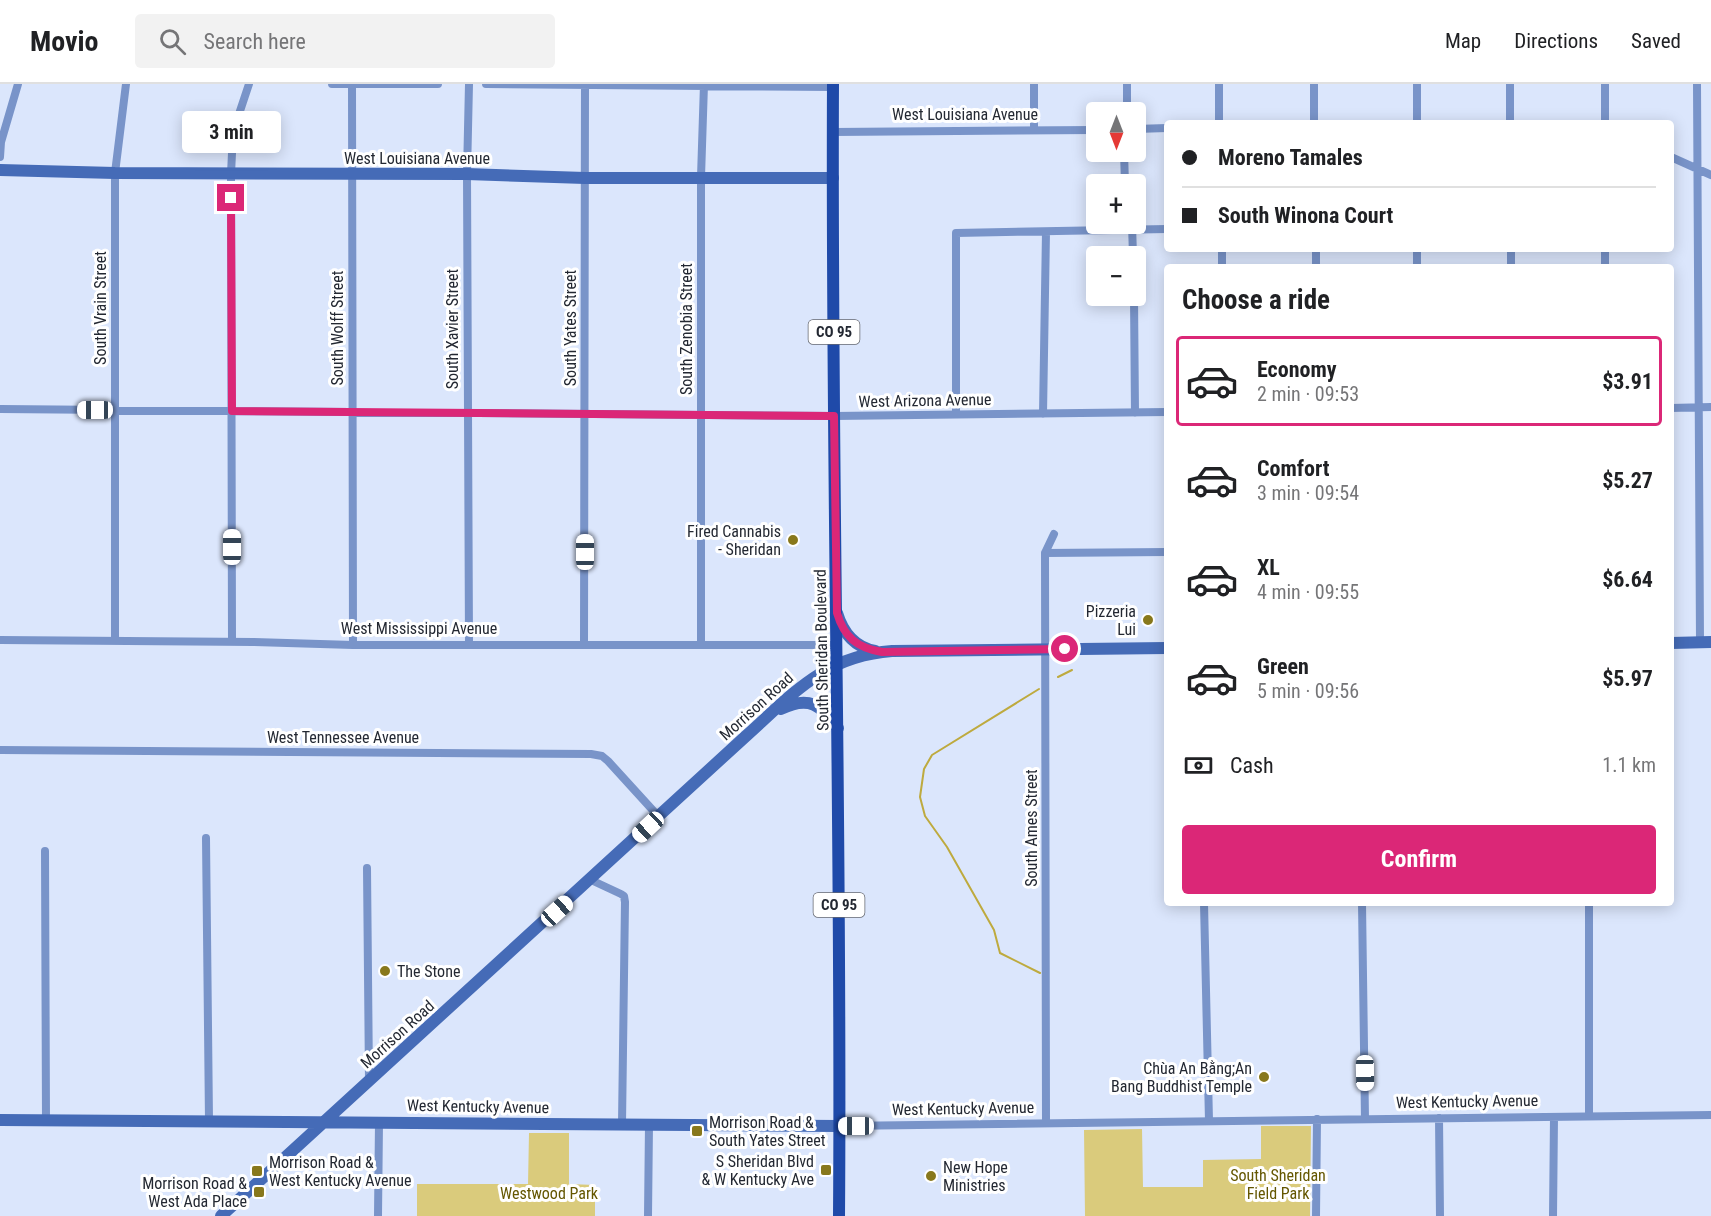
<!DOCTYPE html>
<html lang="en">
<head>
<meta charset="utf-8">
<style>
  body { margin:0; font-family:"Roboto Condensed",sans-serif; background:#f2f2f2; color:#202124; height:100vh; display:flex; flex-direction:column; font-size:22px; white-space:nowrap }
  * { box-sizing:border-box; margin:0 }
  p { font-size:20px; color:#757577 }
  .icon { flex:none; width:33px; height:33px; fill:none; stroke:currentColor; stroke-width:2; stroke-linecap:round; stroke-linejoin:round }
  .map { position:relative; flex:1; overflow:hidden }
  .side { position:absolute; left:1164px; top:180px; width:510px; height:642px; display:flex; flex-direction:column; background:#fff; border-radius:6px; box-shadow:0 3px 15px #0003 }
  .side>* { flex:none }
  .hud { position:absolute; left:1164px; top:36px; width:510px; height:132px; border-radius:6px; box-shadow:0 3px 15px #0003; display:grid; align-content:center; height:132px; padding:0 18px; background:#fff }
  .needle { width:39px; rotate:180deg }
  .fabs { position:absolute; left:1086px; top:18px; display:grid; gap:12px }
  .fabs a { display:grid; place-items:center; width:60px; height:60px; border-radius:6px; background:#fff; box-shadow:0 3px 15px #0003; font-size:30px }
  .end { position:absolute; width:27px; height:27px; margin:-14px; border:8px solid #db2777; background:#fff; box-shadow:0 0 0 3px #fff }
  .from { border-radius:50% }
  .bubble { position:absolute; height:42px; border-radius:6px; background:#fff; box-shadow:0 3px 15px #0003; font-size:20px; font-weight:700; line-height:42px; text-align:center }
  .car { position:absolute; width:18px; height:36px; margin:-18px -9px; border-radius:8px; box-shadow:0 0 4px 2px #0007; background:linear-gradient(#fff 24%,#345 0 40%,#fff 0 76%,#345 0 86%,#fff 0) }
  .hud b { display:flex; align-items:center; gap:21px; height:57px; font-size:22px }
  .hud b+b { border-top:2px solid #e0e0e0 }
  .hud i { width:15px; height:15px; background:#202124 }
  ul { padding:0; list-style:none }
  li { display:flex; align-items:center; gap:18px; height:90px; margin:0 12px 9px; padding:0 6px; border:3px solid transparent; border-radius:6px }
  li div { flex:1 }
  li b { display:block; font-size:22px }
  li em { font-style:normal; font-weight:700 }
  li.current { border-color:#db2777 }
  li>.icon { width:54px; height:54px; stroke-width:1.5 }
  h2 { padding:0 18px; font-size:27px; line-height:72px }
  .pay { display:flex; align-items:center; gap:15px; height:66px; padding:0 18px; font-size:22px }
  .pay p { margin-inline-start:auto }
  .primary-button { display:flex; gap:12px; margin-top:auto; padding:12px 18px }
  .primary-button a { flex:1; height:69px; border-radius:6px; background:#db2777; color:#fff; font-size:24px; font-weight:700; line-height:69px; text-align:center }
  header { display:flex; align-items:center; gap:36px; box-sizing:border-box; height:84px; padding:0 30px; background:#fff; border-bottom:2px solid #e0e0e0 }
  header strong { font-size:28px }
  nav { display:flex; gap:33px; margin-inline-start:auto; font-size:21px }
  .search { width:420px; height:54px; background:#f2f2f2; display:flex; align-items:center; gap:15px; box-sizing:border-box; padding:0 21px; border-radius:6px; color:#757577; font-size:22px }
  .map>svg:first-child { display:block }
  .green { fill:#dacb7c }
  .lines { fill:none; stroke-linecap:round; stroke-linejoin:round }
  .stream { stroke:#beaa3e; stroke-width:2 }
  .street { stroke:#7994c9; stroke-width:8 }
  .secondary { stroke:#456bb7; stroke-width:12 }
  .primary { stroke:#1f4aa9; stroke-width:12 }
  .route { stroke:#db2777; stroke-width:8 }
  .poi-dot { fill:#88781c; stroke:#fff; stroke-width:2 }
  .labels { text-anchor:middle; stroke-width:6; stroke-linejoin:round; paint-order:stroke }
  .shield { fill:#fff; stroke:#656870; stroke-width:1.5 }
  .shield-label { font-size:15px; font-weight:bold; fill:#232832 }
  .street-label { font-size:16px; fill:#232832; stroke:#fff }
  .poi-label { font-size:16px; fill:#232832; stroke:#fff; text-anchor:end }
  .park-label { font-size:16px; fill:#645600; stroke:#fff }
</style>
</head>
<body>
<header>
<strong>Movio</strong>
<div class="search"><svg class="icon" aria-label="search" viewBox="0 0 24 24"><circle cx="10" cy="10" r="6"/><path d="M15 15l6 6"/></svg>Search here</div>
<nav><a>Map</a><a>Directions</a><a>Saved</a></nav>
</header>
<div class="map">
<svg width="1711" height="1132" viewBox="0 0 1711 1132">
  <rect width="100%" height="100%" fill="#dbe6fc"/>
  <path class="green" d="M1261,1042H1311L1310,1132H1085L1084,1046L1142,1045L1143,1103H1203V1076L1261,1075Z
    M529,1049H569V1100L595,1101V1132H417V1100H528Z"/>
  <g class="lines">
    <path class="stream" d="M1058,593L1072,586
      M1039,605L932,671L924,685L920,713L925,732L947,763L994,846L1000,869L1040,889"/>
    <path class="street" d="M332,0H438
      M352,0L353,561
      M469,0L467,90L469,561
      M486,0L833,3
      M1034,0V46
      M1127,0V28
      M1219,0V39
      M1314,0V39
      M1417,0V39
      M1510,0V39
      M1605,0V39
      M1697,0L1700,558
      M1136,45L1167,44
      M833,48L1096,46
      M1124,68L1125,100
      M0,73L1,58L18,0
      M1671,73L1711,91
      M1132,140L1133,172
      M1222,165V183
      M1511,165V183
      M1316,183V165
      M1417,183V165
      M1605,183V165
      M1134,212L1135,329
      M1671,324L1711,323
      M0,325L834,332L1167,328
      M956,330V149L1167,145
      M1043,330L1046,148
      M1045,469L1167,468
      M0,556L254,558L353,561H837
      M115,556V89L126,0
      M232,558L231,90L233,48L249,0
      M584,561L585,0
      M701,561V93L704,0
      M0,666L591,670L602,672L608,677L659,733
      M206,754L209,1037
      M45,767L46,1036
      M367,784L369,997
      M591,796L621,810L624,812L625,818L622,1040
      M1204,819L1209,1037
      M1362,819L1365,1035
      M1589,1032V819
      M1439,1034L1440,1132
      M1046,1039L1045,469L1054,450
      M839,1042L1711,1031
      M378,1132L379,1038
      M648,1132L649,1040
      M1316,1132L1317,1035
      M1553,1132L1554,1033"/>
    <path class="secondary" d="M0,86L115,89L467,90L585,94H833
      M837,529C843,549 854,563 875,567
      M1671,559L1711,558
      M781,625C809,611 821,621 838,644
      M0,1036L839,1042
      M221,1132L746,652C793,610 824,572 892,567L1167,564"/>
    <path class="primary" d="M833,0C831,377 842,755 839,1132"/>
  </g>
  <g class="lines">
    <path class="route" d="M231,114L232,327L834,332L837,529C844,553 857,564 882,568L1065,565"/>
  </g>
  <g class="poi-dot">
    <circle cx="793" cy="456" r="6"/>
    <circle cx="1148" cy="536" r="6"/>
    <circle cx="385" cy="887" r="6"/>
    <circle cx="1264" cy="993" r="6"/>
    <rect x="691" y="1041" width="12" height="12" rx="3"/>
    <rect x="820" y="1080" width="12" height="12" rx="3"/>
    <rect x="251" y="1081" width="12" height="12" rx="3"/>
    <circle cx="931" cy="1092" r="6"/>
    <rect x="253" y="1102" width="12" height="12" rx="3"/>
  </g>
  <g class="labels">
    <g class="shield">
      <rect x="808.5" y="236" width="51" height="24" rx="4.5"/>
      <rect x="813.5" y="809" width="51" height="24" rx="4.5"/>
    </g>
    <g class="shield-label">
      <text x="834" y="253">CO 95</text>
      <text x="839" y="826">CO 95</text>
    </g>
    <g class="street-label">
      <text x="965" y="36">West Louisiana Avenue</text>
      <text x="417" y="80">West Louisiana Avenue</text>
      <text transform="translate(100 224) rotate(-90)" y="6">South Vrain Street</text>
      <text transform="translate(337 244) rotate(-90)" y="6">South Wolff Street</text>
      <text transform="translate(570 244) rotate(-90)" y="6">South Yates Street</text>
      <text transform="translate(452 245) rotate(-90)" y="6">South Xavier Street</text>
      <text transform="translate(686 245) rotate(-90)" y="6">South Zenobia Street</text>
      <text transform="translate(925 316) rotate(-1)" y="6">West Arizona Avenue</text>
      <text x="419" y="550">West Mississippi Avenue</text>
      <text transform="translate(821 566) rotate(-91)" y="6">South Sheridan Boulevard</text>
      <text transform="translate(756 622) rotate(-42)" y="6">Morrison Road</text>
      <text x="343" y="659">West Tennessee Avenue</text>
      <text transform="translate(1031 744) rotate(-90)" y="6">South Ames Street</text>
      <text transform="translate(397 950) rotate(-42)" y="6">Morrison Road</text>
      <text transform="translate(1467 1017) rotate(-1)" y="6">West Kentucky Avenue</text>
      <text transform="translate(478 1022) rotate(1)" y="6">West Kentucky Avenue</text>
      <text transform="translate(963 1024) rotate(-1)" y="6">West Kentucky Avenue</text>
    </g>
    <g class="poi-label">
      <text x="781" y="453">Fired Cannabis<tspan x="781" dy="18">- Sheridan</tspan></text>
      <text x="1136" y="533">Pizzeria<tspan x="1136" dy="18">Lui</tspan></text>
      <text x="397" y="893" text-anchor="start">The Stone</text>
      <text x="1252" y="990">Chùa An Bằng;An<tspan x="1252" dy="18">Bang Buddhist Temple</tspan></text>
      <text x="709" y="1044" text-anchor="start">Morrison Road &amp;<tspan x="709" dy="18">South Yates Street</tspan></text>
      <text x="814" y="1083">S Sheridan Blvd<tspan x="814" dy="18">&amp; W Kentucky Ave</tspan></text>
      <text x="269" y="1084" text-anchor="start">Morrison Road &amp;<tspan x="269" dy="18">West Kentucky Avenue</tspan></text>
      <text x="943" y="1089" text-anchor="start">New Hope<tspan x="943" dy="18">Ministries</tspan></text>
      <text x="247" y="1105">Morrison Road &amp;<tspan x="247" dy="18">West Ada Place</tspan></text>
    </g>
    <g class="park-label">
      <text x="1278" y="1097">South Sheridan<tspan x="1278" dy="18">Field Park</tspan></text>
      <text x="549" y="1115">Westwood Park</text>
    </g>
  </g>
</svg>
<div class="fabs">
<a><svg class="needle" viewBox="-14 -14 28 28"><path d="M0-13l5 13h-10z" fill="#e53935"/><path d="M0 13l5-13h-10z" fill="#757577"/></svg></a>
<a>+</a>
<a>−</a>
</div>
<i class="end from" style="left:1065px;top:565px"></i>
<i class="end" style="left:231px;top:114px"></i>
<div class="bubble" style="left:182px;top:27px;width:99px">3 min</div>
<i class="car" style="left:95px;top:326px;rotate:270deg"></i>
<i class="car" style="left:232px;top:463px;rotate:0deg"></i>
<i class="car" style="left:585px;top:468px;rotate:0deg"></i>
<i class="car" style="left:648px;top:743px;rotate:227deg"></i>
<i class="car" style="left:557px;top:827px;rotate:48deg"></i>
<i class="car" style="left:1365px;top:989px;rotate:179deg"></i>
<i class="car" style="left:856px;top:1042px;rotate:270deg"></i>
<div class="hud">
<b><i class="from"></i>Moreno Tamales</b>
<b><i></i>South Winona Court</b>
</div>
<section class="side">
<h2>Choose a ride</h2>
<ul>
<li class="current"><svg class="icon" aria-label="car" viewBox="0 0 24 24"><path d="M5 17H2v-5l4-1 3-4h7l3 4 3 1v5h-3M9 17h6M6 11h13"/><circle cx="7" cy="17" r="2"/><circle cx="17" cy="17" r="2"/></svg><div><b>Economy</b><p>2 min · 09:53</p></div><em>$3.91</em></li>
<li><svg class="icon" aria-label="car" viewBox="0 0 24 24"><path d="M5 17H2v-5l4-1 3-4h7l3 4 3 1v5h-3M9 17h6M6 11h13"/><circle cx="7" cy="17" r="2"/><circle cx="17" cy="17" r="2"/></svg><div><b>Comfort</b><p>3 min · 09:54</p></div><em>$5.27</em></li>
<li><svg class="icon" aria-label="car" viewBox="0 0 24 24"><path d="M5 17H2v-5l4-1 3-4h7l3 4 3 1v5h-3M9 17h6M6 11h13"/><circle cx="7" cy="17" r="2"/><circle cx="17" cy="17" r="2"/></svg><div><b>XL</b><p>4 min · 09:55</p></div><em>$6.64</em></li>
<li><svg class="icon" aria-label="car" viewBox="0 0 24 24"><path d="M5 17H2v-5l4-1 3-4h7l3 4 3 1v5h-3M9 17h6M6 11h13"/><circle cx="7" cy="17" r="2"/><circle cx="17" cy="17" r="2"/></svg><div><b>Green</b><p>5 min · 09:56</p></div><em>$5.97</em></li>
</ul>
<div class="pay"><svg class="icon" aria-label="cash" viewBox="0 0 24 24"><path d="M3 7h18v10H3z"/><circle cx="12" cy="12" r="2"/></svg>Cash<p>1.1 km</p></div>
<div class="primary-button"><a>Confirm</a></div>
</section>
</div>
</body>
</html>
